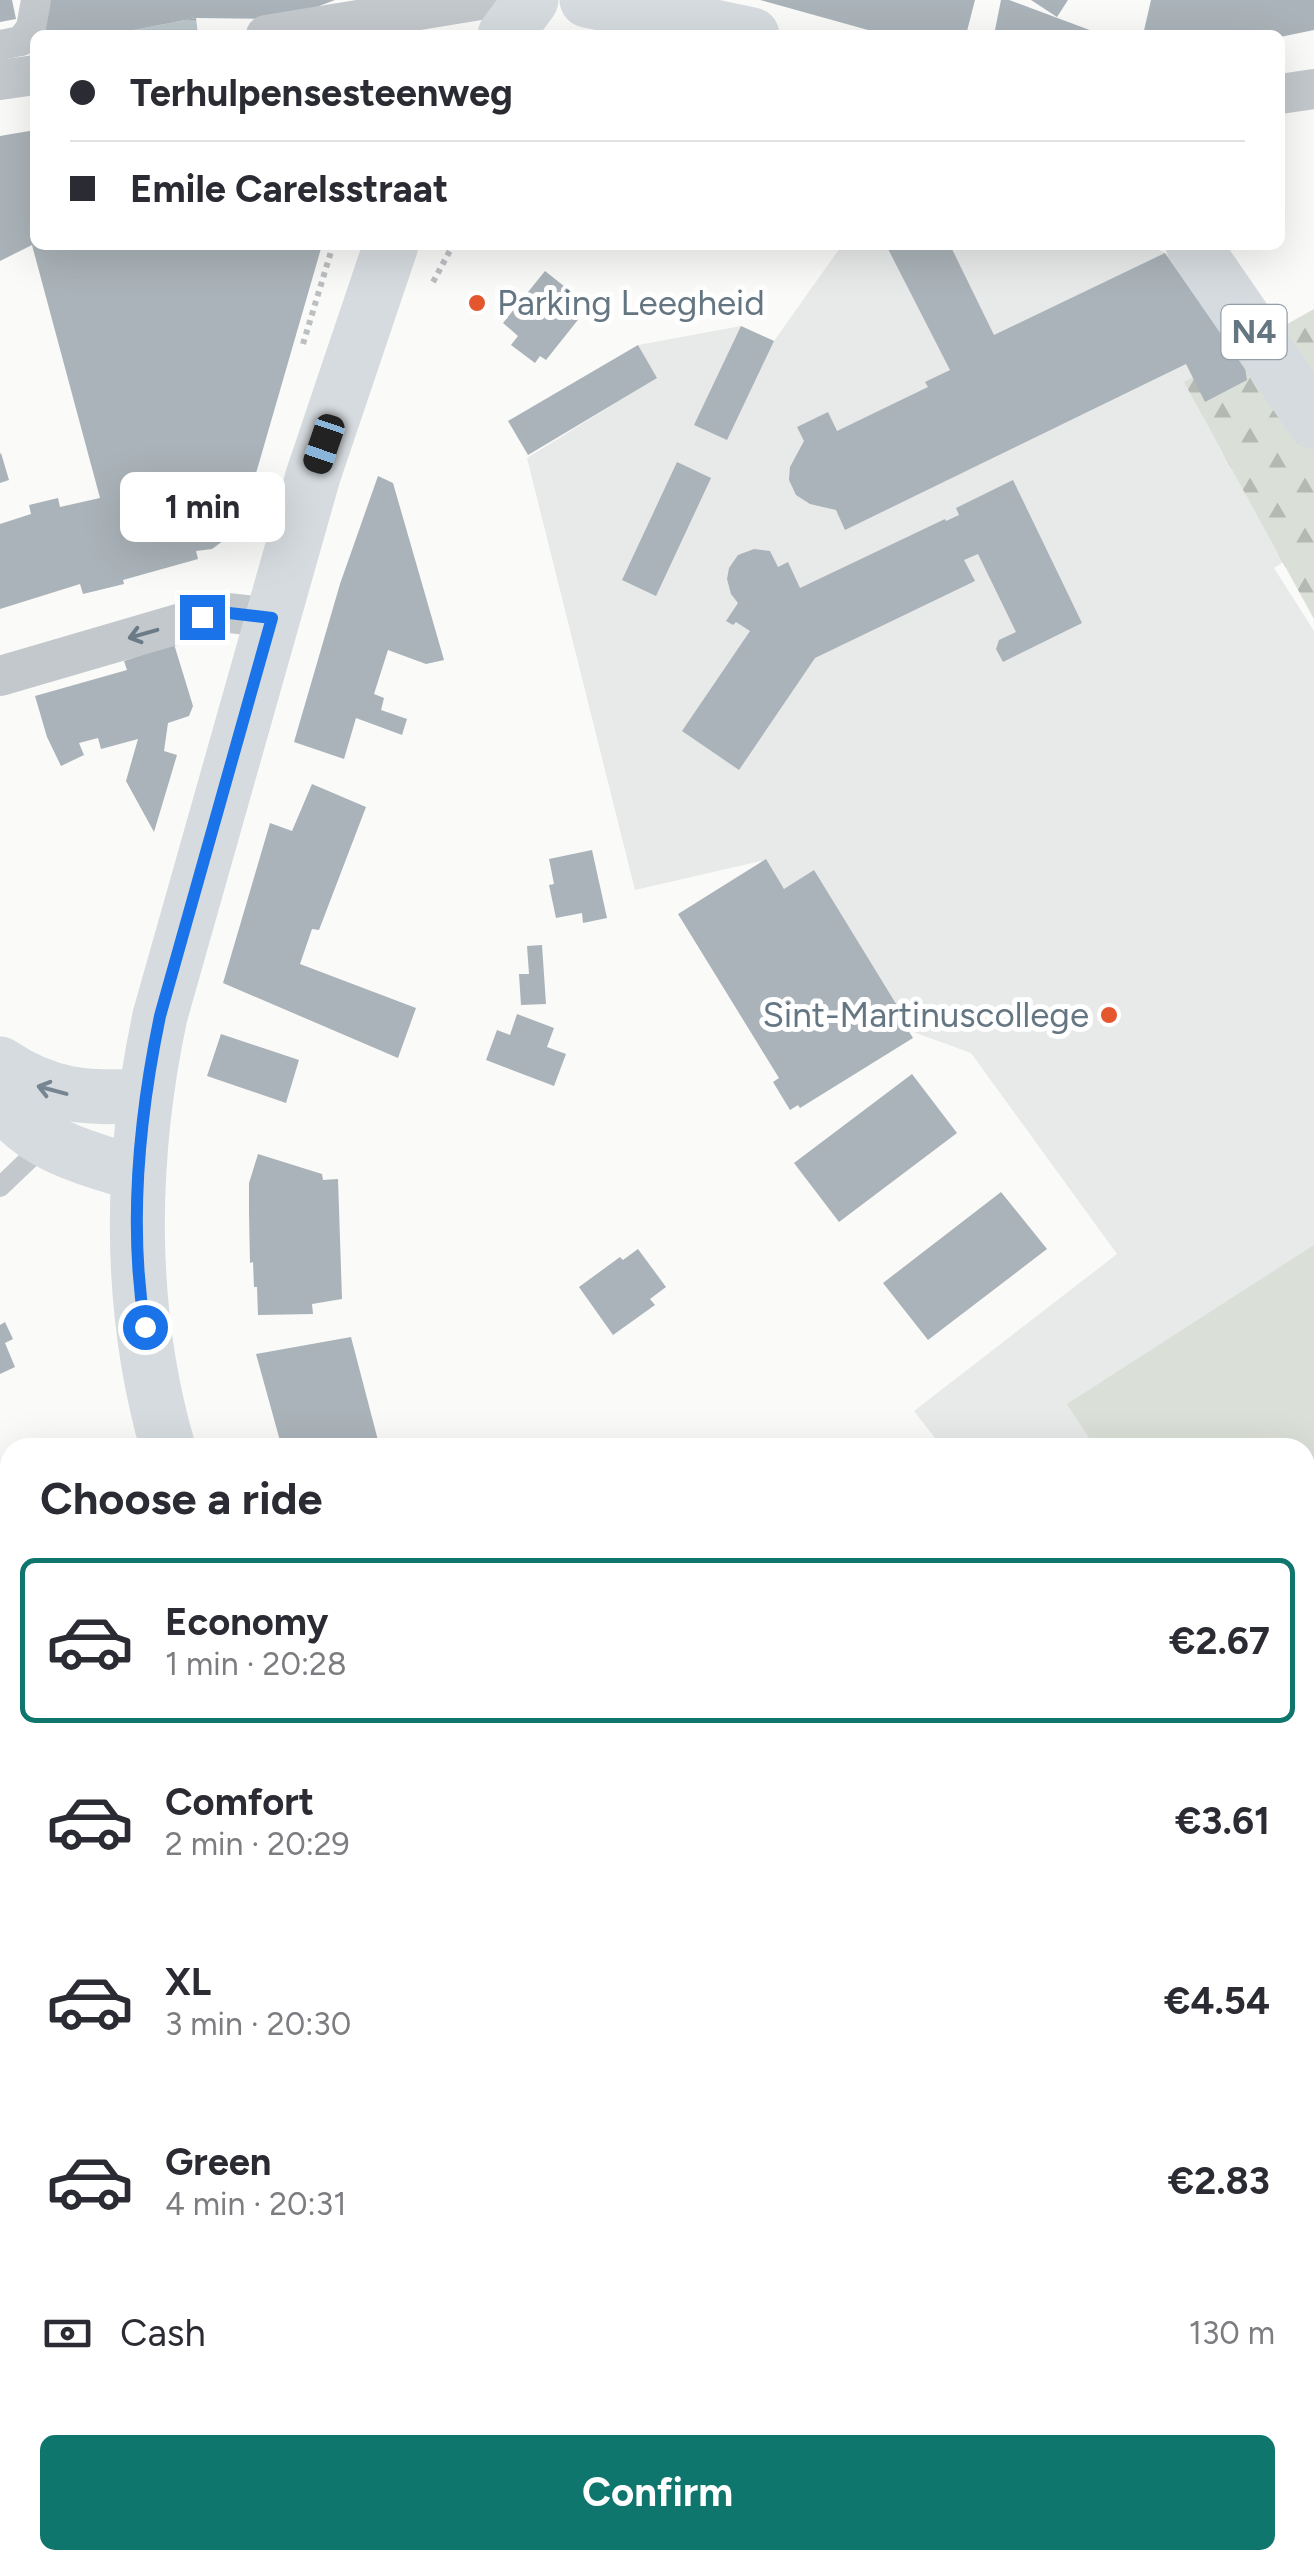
<!DOCTYPE html>
<html lang="en">
<head>
<meta charset="utf-8">
<style>
  body { margin:0; font-family:Figtree,sans-serif; background:#f7f7f7; color:#2b2b33; height:100vh; display:flex; flex-direction:column; font-size:38px; white-space:nowrap }
  * { box-sizing:border-box; margin:0 }
  p { font-size:32px; color:#7c7c81 }
  .icon { flex:none; width:55px; height:55px; fill:none; stroke:currentColor; stroke-width:2; stroke-linecap:round; stroke-linejoin:round }
  .map { position:relative; flex:1; overflow:hidden }
  .panel { position:absolute; left:0px; top:1438px; width:1315px; height:1132px; display:flex; flex-direction:column; background:#fff; border-radius:30px 30px 0 0; box-shadow:0 10px 40px #0002 }
  .panel>* { flex:none }
  .top-card { position:absolute; left:30px; top:30px; width:1255px; height:220px; border-radius:15px; box-shadow:0 10px 40px #0002; display:grid; align-content:center; height:220px; padding:0 40px; background:#fff }
  .end { position:absolute; width:45px; height:45px; margin:-22px; border:12px solid #1a73e8; background:#fff; box-shadow:0 0 0 5px #fff }
  .from { border-radius:50% }
  .bubble { position:absolute; height:70px; border-radius:15px; background:#fff; box-shadow:0 10px 40px #0002; font-size:32px; font-weight:700; line-height:70px; text-align:center }
  .car { position:absolute; width:30px; height:60px; margin:-30px -15px; border-radius:12px; box-shadow:0 0 8px 2px #0007; background:linear-gradient(#222 24%,#8ab4d8 0 40%,#222 0 76%,#8ab4d8 0 86%,#222 0) }
  .top-card b { display:flex; align-items:center; gap:35px; height:95px; font-size:38px }
  .top-card b+b { border-top:2px solid #e1e1e2 }
  .top-card i { width:25px; height:25px; background:#2b2b33 }
  ul { padding:0; list-style:none }
  li { display:flex; align-items:center; gap:30px; height:165px; margin:0 20px 15px; padding:0 20px; border:5px solid transparent; border-radius:15px }
  li div { flex:1 }
  li b { display:block; font-size:38px }
  li em { font-style:normal; font-weight:700 }
  li.selected { border-color:#0f766e }
  li>.icon { width:90px; height:90px; stroke-width:1.5 }
  h2 { padding:0 40px; font-size:45px; line-height:120px }
  .pay { display:flex; align-items:center; gap:25px; height:110px; padding:0 40px; font-size:38px }
  .pay p { margin-inline-start:auto }
  .action { display:flex; gap:20px; margin-top:auto; padding:20px 40px }
  .action a { flex:1; height:115px; border-radius:15px; background:#0f766e; color:#fff; font-size:40px; font-weight:700; line-height:115px; text-align:center }
  .map>svg:first-child { display:block }
  .built { fill:#e8e9e9 }
  .grass { fill:#dadfd7 }
  .forest { fill:url(#forest-firs) }
  .water { fill:url(#water-rules) }
  .building { fill:#aab3b9 }
  .lines { fill:none; stroke-linecap:round; stroke-linejoin:round }
  .path { stroke:#bbbfc2; stroke-width:6; stroke-dasharray:5 5; stroke-linecap:butt }
  .service { stroke:#c3c8cc; stroke-width:20 }
  .pedestrian { stroke:#c3c8cc; stroke-width:30 }
  .minor { stroke:#c3c8cc; stroke-width:40 }
  .secondary { stroke:#d6dbdf; stroke-width:55 }
  .primary { stroke:#d6dbdf; stroke-width:55 }
  .oneway { stroke:#6a7a87 }
  .oneway2 { stroke:#768591 }
  .route { stroke:#1a73e8; stroke-width:12 }
  .poi-dot { fill:#e4572e; stroke:#fff; stroke-width:4 }
  .labels { text-anchor:middle; stroke-width:10; stroke-linejoin:round; paint-order:stroke }
  .shield { fill:#fff; stroke:#939fa8; stroke-width:2.5 }
  .shield-label { font-size:32px; font-weight:bold; fill:#657683 }
  .poi-label { font-size:35px; fill:#657683; stroke:#fff; text-anchor:start }
</style>
</head>
<body>
<div class="map">
<svg width="1314" height="2568" viewBox="0 0 1314 2568">
  <defs>
    <pattern id="forest-firs" width="22" height="20" patternUnits="userSpaceOnUse" patternTransform="scale(2.5)"><rect width="22" height="20" fill="#dadfd7"/><path d="M5 1l3.5 6h-7zM16 11l3.5 6h-7z" fill="#b4b9b4"/></pattern>
    <pattern id="water-rules" width="6" height="5" patternUnits="userSpaceOnUse" patternTransform="scale(2.5)"><rect width="6" height="5" fill="#bbc7cb"/><path d="M0 2.5h6" fill="none" stroke="#9ca6aa"/></pattern>
  </defs>
  <rect width="100%" height="100%" fill="#fafaf8"/>
  <path class="built" d="M842,245H1150L1165,253L1245,367L1314,543L1274,568L1314,631V1803L1305,1810V1448L942,1447L914,1411L1117,1254L971,1053L908,1030L911,1027L814,871L784,889L765,860L635,890L527,458L656,378L638,345L741,326L774,341Z"/>
  <path class="grass" d="M1314,1245V1682L1305,1688V1448L1095,1447L1067,1404Z"/>
  <path class="forest" d="M1314,309V619L1184,382Z
    M1314,1804V2322L1305,2312V1810Z"/>
  <path class="water" d="M196,18L198,34L108,35Z"/>
  <path class="building" d="M0,0H12L16,19L0,22Z
    M41,0H335L285,19L196,18L108,35H39Z
    M760,0H975L966,35H886Z
    M1001,0H1009L1103,35H994Z
    M1031,0H1068L1057,17Z
    M1151,0H1314V30L1280,37L1143,35Z
    M35,130V245H322L246,508L239,523L227,538L212,549L196,551L198,559L123,580L124,584L83,594L80,584L0,609V524L31,514L29,505L58,498L60,507L100,498L32,245L0,261V136Z
    M886,245H950L994,335L1165,253L1245,367L1247,380L1205,402L1186,364L845,530L836,510L810,504L796,495L789,480L790,467L804,441L797,427L828,412L837,431L928,387L925,382L950,370Z
    M545,271L589,306L546,360L540,356L535,363L511,345L518,336L503,323Z
    M741,326L774,341L727,440L694,425Z
    M638,345L657,378L528,455L508,421Z
    M1,453L9,480L0,483V454Z
    M677,462L711,478L656,596L622,580Z
    M378,476L393,483L444,660L426,664L388,650L374,694L384,698L381,710L407,719L402,735L356,718L344,759L294,742L340,584Z
    M1013,480L1082,623L1003,662L996,649L999,640L1016,632L978,554L964,560L975,581L815,658L739,770L682,731L750,631L736,622L733,625L726,621L738,603L731,594L727,579L729,568L738,555L754,549L770,551L778,567L788,562L800,588L945,519L946,521L959,515L956,508Z
    M174,644L193,706L189,716L168,723L164,751L177,755L154,832L126,781L138,739L101,749L98,738L79,743L84,755L61,766L47,737L35,696L127,670L124,661Z
    M312,784L366,807L319,930L312,929L300,964L416,1008L398,1058L223,983L270,823L292,831Z
    M592,850L607,918L583,923L582,913L556,918L549,885L554,884L549,859Z
    M766,859L784,889L814,870L911,1028L908,1030L913,1038L800,1108L798,1105L790,1110L773,1082L779,1078L678,914Z
    M542,945L546,1004L521,1005L519,974H529L527,946Z
    M517,1014L554,1028L547,1047L566,1054L554,1086L486,1060L497,1030L510,1035Z
    M221,1034L299,1060L286,1103L207,1076Z
    M912,1074L957,1133L839,1222L794,1163Z
    M258,1154L322,1174L323,1180L338,1179L342,1299L312,1304L313,1314L258,1315L257,1287H254L253,1262L250,1263L249,1213V1183Z
    M1001,1192L1047,1249L928,1340L883,1283Z
    M638,1249L666,1287L650,1299L655,1305L613,1335L579,1287L620,1257L623,1260Z
    M5,1322L13,1339L5,1343L15,1367L0,1374V1325Z
    M351,1337L380,1448H282L256,1354Z
    M0,2430L10,2449L0,2455Z
    M1314,2455V2476L1305,2466Z
    M66,2560H119L126,2568H72Z
    M134,2560H153L159,2568H140Z
    M566,2560H657L661,2565L656,2568H572Z
    M777,2560H836L834,2568H774Z"/>
  <g class="lines">
    <path class="path" d="M433,282L453,245
      M303,344L333,245
      M0,2019L10,2013"/>
    <path class="service" d="M0,1187L45,1144"/>
    <path class="pedestrian" d="M0,45L21,41L31,28L36,0"/>
    <path class="minor" d="M266,35L480,0
      M0,80L35,75
      M1280,94L1314,89
      M0,676L202,617L229,613L272,618
      M1267,2560L1289,2568"/>
    <path class="secondary" d="M505,35L531,0
      M0,1064C48,1097 88,1099 145,1096
      M0,1099C35,1147 84,1157 138,1174
      M168,1448C127,1307 130,1157 160,1016L313,476L391,245
      M715,2560L717,2568"/>
    <path class="primary" d="M587,0L752,35
      M1193,245L1314,421"/>
  </g>
  <defs><path id="oneway-shaft" d="M-6 0H5M1.5-3L5.5 0L1.5 3" fill="none" stroke-width="1.6" stroke-linecap="round" stroke-linejoin="round" transform="scale(2.5)"/></defs>
  <use class="oneway" href="#oneway-shaft" transform="translate(143 634) rotate(164)"/>
  <use class="oneway2" href="#oneway-shaft" transform="translate(52 1090) rotate(-165)"/>
  <g class="lines">
    <path class="route" d="M145,1327C128,1224 139,1117 160,1016L272,618L229,613L202,617"/>
  </g>
  <g class="poi-dot">
    <circle cx="477" cy="303" r="10"/>
    <circle cx="1109" cy="1015" r="10"/>
  </g>
  <g class="labels">
    <rect class="shield" x="1221.5" y="305" width="65" height="54" rx="8"/>
    <g class="shield-label">
      <text x="1254" y="343">N4</text>
    </g>
    <g class="poi-label">
      <text x="497" y="315">Parking Leegheid</text>
      <text x="1089" y="1027" text-anchor="end">Sint-Martinuscollege</text>
    </g>
  </g>
</svg>
<i class="end from" style="left:145px;top:1327px"></i>
<i class="end" style="left:202px;top:617px"></i>
<div class="bubble" style="left:120px;top:472px;width:165px">1 min</div>
<i class="car" style="left:324px;top:444px;rotate:199deg"></i>
<div class="top-card">
<b><i class="from"></i>Terhulpensesteenweg</b>
<b><i></i>Emile Carelsstraat</b>
</div>
<section class="panel">
<h2>Choose a ride</h2>
<ul>
<li class="selected"><svg class="icon" aria-label="car" viewBox="0 0 24 24"><path d="M5 17H2v-5l4-1 3-4h7l3 4 3 1v5h-3M9 17h6M6 11h13"/><circle cx="7" cy="17" r="2"/><circle cx="17" cy="17" r="2"/></svg><div><b>Economy</b><p>1 min · 20:28</p></div><em>€2.67</em></li>
<li><svg class="icon" aria-label="car" viewBox="0 0 24 24"><path d="M5 17H2v-5l4-1 3-4h7l3 4 3 1v5h-3M9 17h6M6 11h13"/><circle cx="7" cy="17" r="2"/><circle cx="17" cy="17" r="2"/></svg><div><b>Comfort</b><p>2 min · 20:29</p></div><em>€3.61</em></li>
<li><svg class="icon" aria-label="car" viewBox="0 0 24 24"><path d="M5 17H2v-5l4-1 3-4h7l3 4 3 1v5h-3M9 17h6M6 11h13"/><circle cx="7" cy="17" r="2"/><circle cx="17" cy="17" r="2"/></svg><div><b>XL</b><p>3 min · 20:30</p></div><em>€4.54</em></li>
<li><svg class="icon" aria-label="car" viewBox="0 0 24 24"><path d="M5 17H2v-5l4-1 3-4h7l3 4 3 1v5h-3M9 17h6M6 11h13"/><circle cx="7" cy="17" r="2"/><circle cx="17" cy="17" r="2"/></svg><div><b>Green</b><p>4 min · 20:31</p></div><em>€2.83</em></li>
</ul>
<div class="pay"><svg class="icon" aria-label="cash" viewBox="0 0 24 24"><path d="M3 7h18v10H3z"/><circle cx="12" cy="12" r="2"/></svg>Cash<p>130 m</p></div>
<div class="action"><a>Confirm</a></div>
</section>
</div>
</body>
</html>
